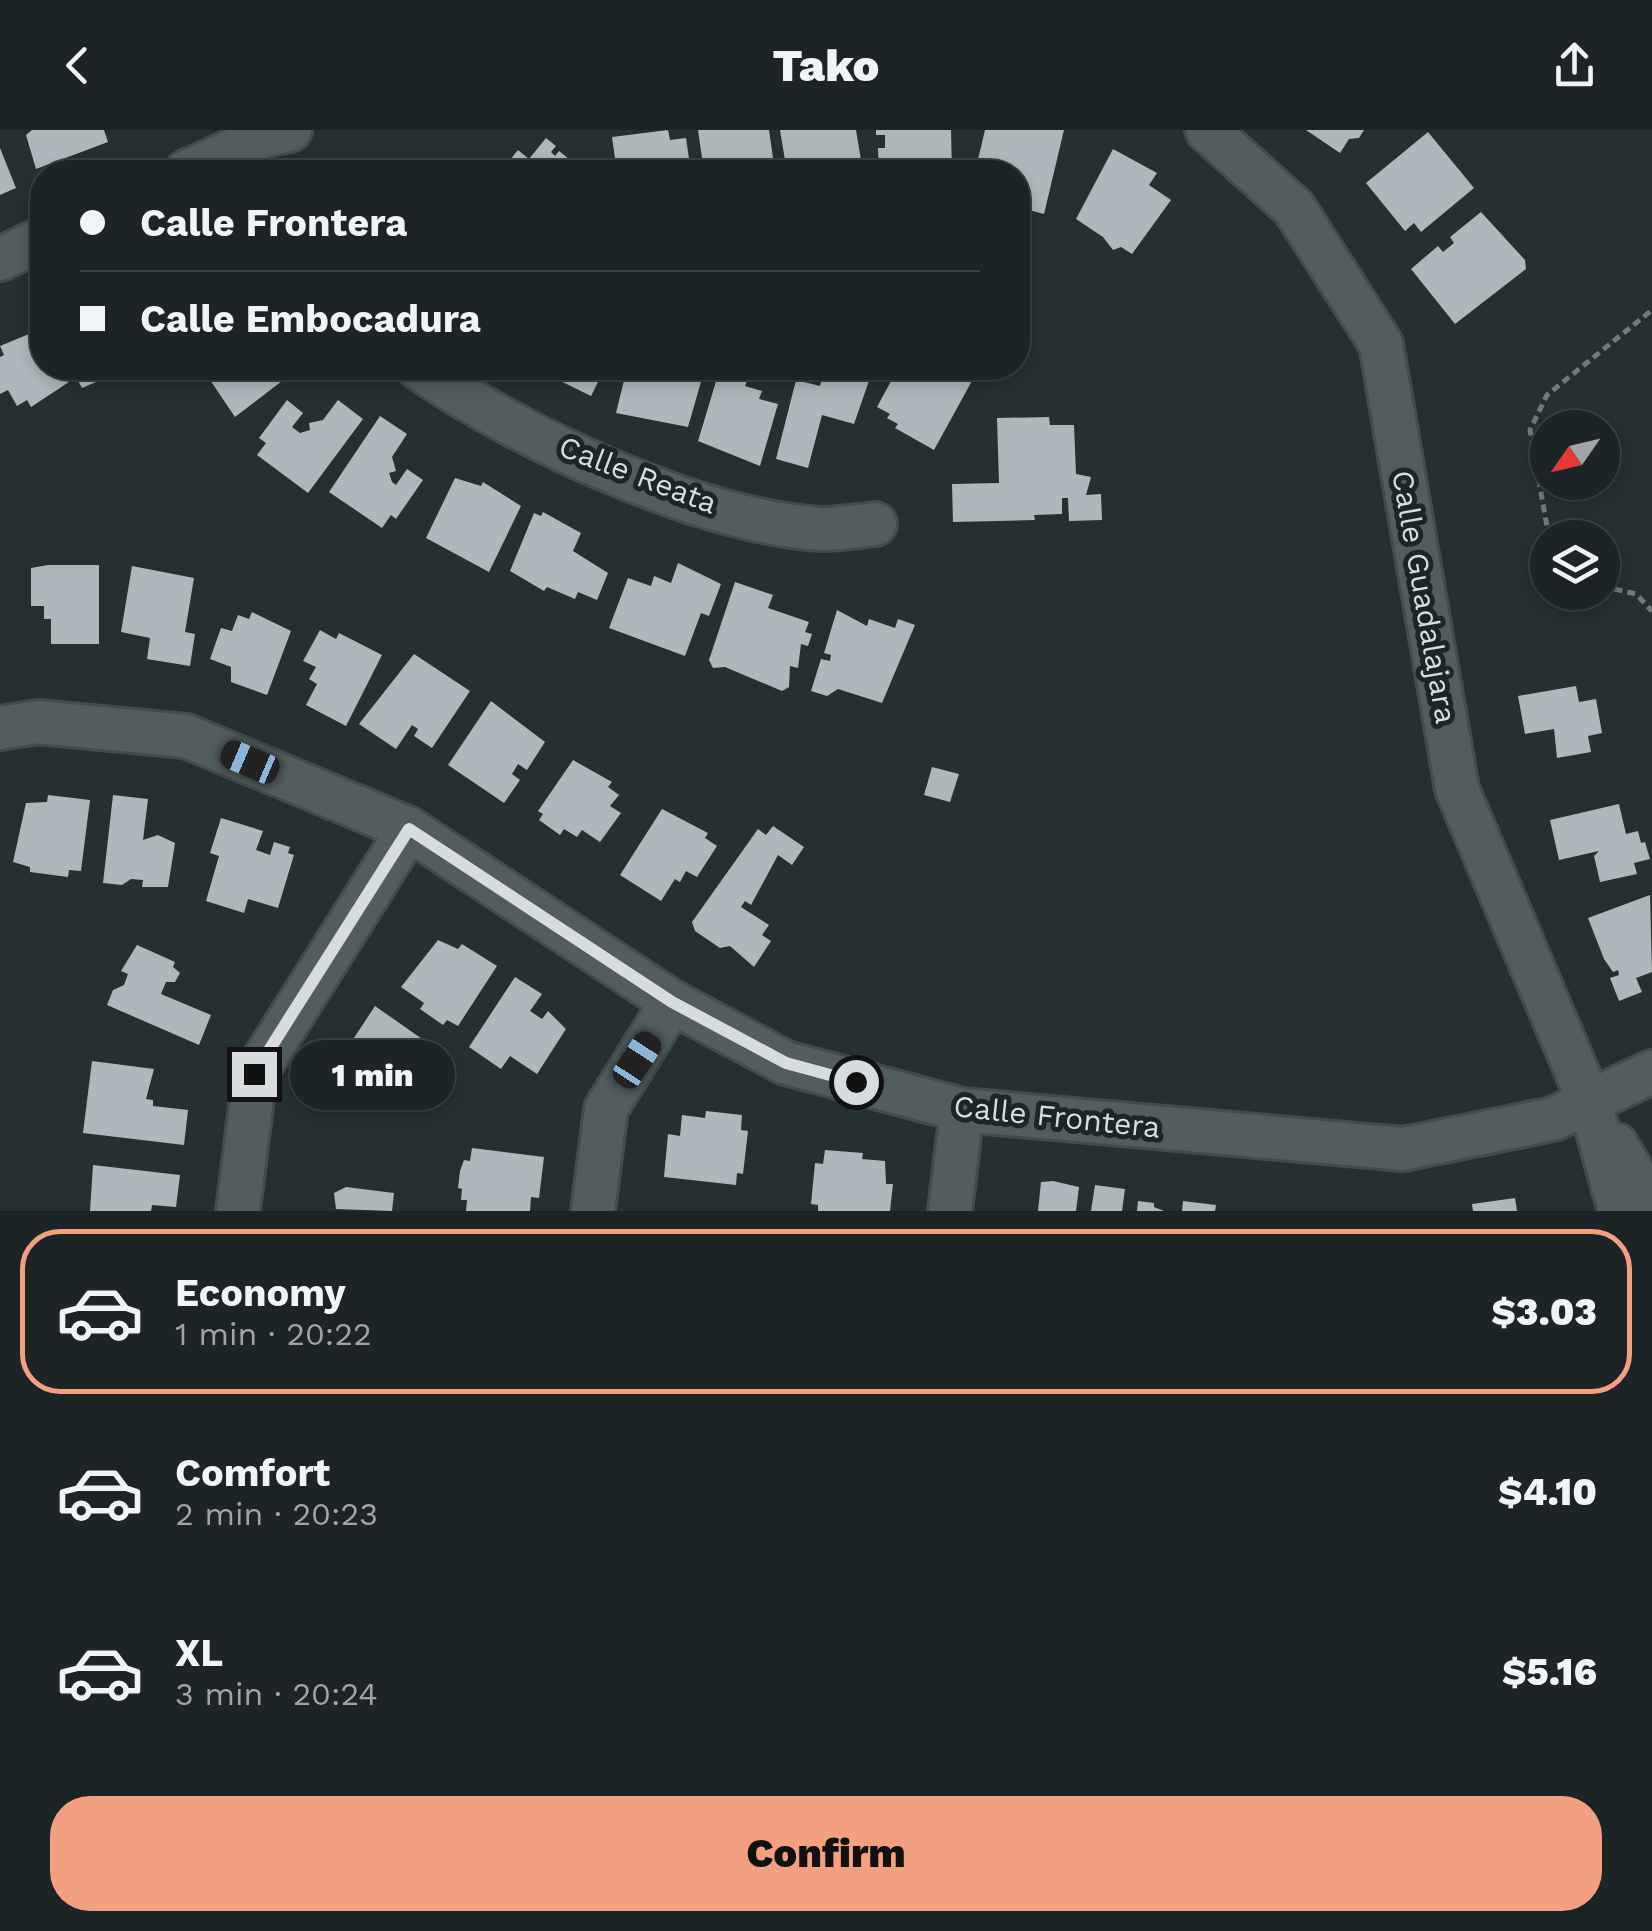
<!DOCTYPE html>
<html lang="en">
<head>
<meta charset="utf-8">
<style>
  body { margin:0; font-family:"Work Sans",sans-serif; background:#252c2e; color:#f1f3f6; height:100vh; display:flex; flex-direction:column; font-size:38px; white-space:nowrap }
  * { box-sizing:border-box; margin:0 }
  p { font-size:32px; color:#a0a4a7 }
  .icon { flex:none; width:55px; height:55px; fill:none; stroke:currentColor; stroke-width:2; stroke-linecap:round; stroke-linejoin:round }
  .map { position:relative; height:1081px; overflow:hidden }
  .panel { display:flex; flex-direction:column; background:#1c2426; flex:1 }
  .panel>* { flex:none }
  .top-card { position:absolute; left:30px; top:30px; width:1000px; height:220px; border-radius:40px; box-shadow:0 5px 15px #0003,0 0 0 2px #3a4143; display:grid; align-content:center; height:220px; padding:0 50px; background:#1c2426 }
  .needle { width:65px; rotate:236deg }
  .tools { position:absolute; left:1530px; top:280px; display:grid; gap:20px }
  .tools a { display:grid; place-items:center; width:90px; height:90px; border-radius:50%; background:#1c2426; box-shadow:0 5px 15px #0003,0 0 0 2px #3a4143; font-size:50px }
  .end { position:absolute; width:45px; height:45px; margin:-22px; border:12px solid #d7dddf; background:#111; box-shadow:0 0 0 5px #111 }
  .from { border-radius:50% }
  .bubble { position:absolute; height:70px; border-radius:35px; background:#1c2426; box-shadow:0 5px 15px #0003,0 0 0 2px #3a4143; font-size:32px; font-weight:800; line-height:70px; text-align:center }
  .car { position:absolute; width:30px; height:60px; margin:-30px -15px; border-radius:12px; box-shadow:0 0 8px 2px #0007; background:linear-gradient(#222 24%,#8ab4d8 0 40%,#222 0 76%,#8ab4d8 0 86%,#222 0) }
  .top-card b { display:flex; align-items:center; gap:35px; height:95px; font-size:38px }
  .top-card b+b { border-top:2px solid #3a4143 }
  .top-card i { width:25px; height:25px; background:#f1f3f6 }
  ul { padding:18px 0 0; list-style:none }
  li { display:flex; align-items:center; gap:30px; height:165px; margin:0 20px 15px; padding:0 30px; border:5px solid transparent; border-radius:40px }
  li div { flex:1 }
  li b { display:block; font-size:38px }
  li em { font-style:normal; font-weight:800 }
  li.on { border-color:#f3a081 }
  li>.icon { width:90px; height:90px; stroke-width:1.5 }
  .cta { display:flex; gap:20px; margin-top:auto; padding:20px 50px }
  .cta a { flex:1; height:115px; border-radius:40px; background:#f3a081; color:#111; font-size:40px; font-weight:800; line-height:115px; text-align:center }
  header { display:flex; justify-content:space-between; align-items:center; height:130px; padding:0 50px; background:#1c2426; font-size:45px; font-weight:800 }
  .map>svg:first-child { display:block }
  .building { fill:#acb8bc }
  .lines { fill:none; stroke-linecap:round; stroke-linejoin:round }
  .minor-casing { stroke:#424b4d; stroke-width:48 }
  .path { stroke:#70797b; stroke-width:5; stroke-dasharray:8 5; stroke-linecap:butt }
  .minor { stroke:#525d60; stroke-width:42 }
  .route { stroke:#d7dddf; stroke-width:12 }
  .labels { text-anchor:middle; stroke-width:10; stroke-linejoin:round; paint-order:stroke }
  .street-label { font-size:30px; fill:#d7dddf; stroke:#1c2628 }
</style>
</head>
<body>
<header><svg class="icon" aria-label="back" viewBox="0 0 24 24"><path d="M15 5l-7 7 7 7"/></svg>Tako<svg class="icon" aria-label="share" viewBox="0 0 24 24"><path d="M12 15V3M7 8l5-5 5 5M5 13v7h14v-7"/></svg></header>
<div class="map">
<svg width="1652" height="1081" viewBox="0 0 1652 1081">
  <rect width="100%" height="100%" fill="#253032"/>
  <path class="building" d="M32,0H104L108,12L36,39L26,5Z
    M668,0L670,10L686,8L691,42H617L612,7Z
    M698,0H769L775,42H704Z
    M780,0H856L863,42H787Z
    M876,0H951L952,42H879L878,18H885V5H876Z
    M985,0H1064L1044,84L1018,77V42H975Z
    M1306,0H1364L1359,8L1349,9L1340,23Z
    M1428,2L1474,58L1421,102L1414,93L1405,101L1366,53Z
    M546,8L556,16L551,22L555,26L559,21L585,42H500L518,20L529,29Z
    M0,18L16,58L0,65Z
    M1113,19L1157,43L1149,55L1171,70L1132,124L1121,117L1113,120L1103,107L1076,89Z
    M1481,82L1525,130L1526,139L1455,194L1411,139L1438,116L1443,122L1454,113L1450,107Z
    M41,199L42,238H61L69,252L31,277L27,270L17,276L8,260L0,264V227L4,225L0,216Z
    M71,238H129L82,258Z
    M202,238H299L235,287Z
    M534,238H605L591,266Z
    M627,238H705L688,297L616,283Z
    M720,238H753L745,256L762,261L759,269L778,274L760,336L698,311Z
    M825,238H861L860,243L871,245L854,294L822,285L808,338L776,329L796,250L820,256Z
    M898,238H952L973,249L934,320L895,298L898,294L887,288L890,284L877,277Z
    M287,270L303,283L292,297L300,303L310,300L309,293L323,290L338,270L363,289L308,363L257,325L266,313L259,308Z
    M380,286L407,304L392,327L396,341L389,343L392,352L396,355L407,339L423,350L396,389L391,385L382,398L329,362Z
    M1049,287L1050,295H1074L1076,344L1091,347L1086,365L1101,364L1102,390L1069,391L1068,368H1062V384L1034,385L1035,390L953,392L952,354L999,353L997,288Z
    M455,348L481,356L483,352L521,376L489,442L426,408Z
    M543,382L581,403L573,421L608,443L597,470L578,462L575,469L547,457L544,461L510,441L534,383L541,386Z
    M678,433L721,454L709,486L701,483L685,526L609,498L628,448L651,456L654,446L671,453Z
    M48,435H99V514H51V489H44V476H31V438Z
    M132,436L194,448L185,502L195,504L190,536L147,529L150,508L121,502Z
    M735,452L773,465L768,478L809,492L805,502L812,504L808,516L801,514L798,538L790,536L789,557L782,561L725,537L713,538L709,530Z
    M837,480L867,496L869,489L895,498L898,489L915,495L882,573L838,559L827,566L811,561L821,529L830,531L831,525L824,523Z
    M252,482L291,501L267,565L231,552V537L210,529L221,498L232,501L238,485L249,489Z
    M320,500L336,509L339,503L382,525L346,596L306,575L317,554L309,549L316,537L303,531Z
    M414,524L470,561L432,618L414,606L418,599L412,595L396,619L359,594Z
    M1576,556L1579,572L1596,569L1602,603L1588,606L1591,622L1557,628L1554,599L1525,604L1518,566Z
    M491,571L545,612L527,640L518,634L512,644L520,650L504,673L448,635Z
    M573,630L612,652L608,657L619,665L610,676L621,683L600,712L582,700L577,707L564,699L560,705L539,690L543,684L538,681Z
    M932,637L959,644L950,672L924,665Z
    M48,665L90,670L81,741L69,740L68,747L30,742V737L13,732L26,673L47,672Z
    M113,665L148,669L143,710L158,705L175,713L168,757H142L143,750L131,749L122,755L103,753Z
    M1619,674L1626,704L1638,701L1641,713L1645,712L1650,729L1634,733L1637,744L1600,752L1594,726L1599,721L1559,730L1550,690Z
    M662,679L708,703L705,708L717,716L697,747L686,741L680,752L675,749L661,771L620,745Z
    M221,688L263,701L256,720L270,725L274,712L290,717L288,723L294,725L278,778L248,769L244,783L206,771L219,726L210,723Z
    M773,696L804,717L792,735L778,725L751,775L745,771L741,777L769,795L762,805L771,811L754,837L730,816L720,818L695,801L692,792L758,699L766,705Z
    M1650,765L1652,842L1636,848L1642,862L1619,871L1610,848L1619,845L1618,840L1613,842L1604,829L1588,788Z
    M438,810L458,819L462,814L497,836L458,896L447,890L443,895L420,879L424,873L401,857Z
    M137,815L175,832L173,837L180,843L175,852H166L161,864L211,885L199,915L107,875L113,860L124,855L128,844L121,841Z
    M515,847L542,864L530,881L542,889L548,881L566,899L537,944L510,926L501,939L469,917Z
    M375,876L435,918L429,926L436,931L432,943L412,966L405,962L397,975L368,955L371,950L350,935L359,915L352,911Z
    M92,931L154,939L146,969L153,970V976L188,980L184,1015L83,1003Z
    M706,981L742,985L741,1000L748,1001L743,1044L737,1043L736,1055L664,1047L668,1004L680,1006L682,985L705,988Z
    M472,1018L544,1027L539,1068L531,1067L530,1081H466L467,1070H461L462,1059L458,1058L460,1041L464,1030L470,1031Z
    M825,1020L863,1023L862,1029L885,1031L886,1054H893L890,1081H818V1075L811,1074L815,1033L823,1034Z
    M93,1035L180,1045L176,1077L152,1075L151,1081H90Z
    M1053,1051L1079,1057L1076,1081H1038L1041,1052Z
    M1095,1055L1125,1059L1122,1081H1091Z
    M346,1057L394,1063L392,1081L336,1079L334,1063Z
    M1515,1068L1517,1081H1473L1472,1074Z
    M1138,1071L1154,1073V1077L1164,1081H1137Z
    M1183,1071L1216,1075L1215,1081H1182Z"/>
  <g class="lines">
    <defs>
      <path id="minor" d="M1207,0L1294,78L1381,214L1457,659L1590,973L1620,1081
        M186,42L269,4L290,0
        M0,129L42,109
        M419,238C518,307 700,392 822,399C839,399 858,396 875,394
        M0,598L38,592L186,606L409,699L672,872L786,933L962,980L1403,1019L1553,989L1652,942
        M1616,1015L1652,1074
        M238,1081L255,944L409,699
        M593,1081L606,979L672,872
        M950,1081L962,980"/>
    </defs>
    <use href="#minor" class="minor-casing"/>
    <path class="path" d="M1549,408L1530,300L1547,265L1652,180
      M1602,456L1636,464L1652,481"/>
    <use href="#minor" class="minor"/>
  </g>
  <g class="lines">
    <path class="route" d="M254,944L409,699L672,872L786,933L856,952"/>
  </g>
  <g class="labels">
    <g class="street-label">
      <text transform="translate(638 345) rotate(21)" y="10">Calle Reata</text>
      <text transform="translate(1424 467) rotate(80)" y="10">Calle Guadalajara</text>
      <text transform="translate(1057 987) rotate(6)" y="10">Calle Frontera</text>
    </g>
  </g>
</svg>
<div class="tools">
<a><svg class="needle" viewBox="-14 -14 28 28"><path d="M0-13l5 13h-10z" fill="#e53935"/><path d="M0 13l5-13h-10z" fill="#a0a4a7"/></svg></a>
<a><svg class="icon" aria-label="layers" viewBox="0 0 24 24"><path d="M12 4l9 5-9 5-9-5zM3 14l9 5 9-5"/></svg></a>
</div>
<i class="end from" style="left:856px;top:952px"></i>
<i class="end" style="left:254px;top:944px"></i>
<div class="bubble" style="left:290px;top:910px;width:165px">1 min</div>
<i class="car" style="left:250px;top:632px;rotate:293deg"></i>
<i class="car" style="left:637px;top:930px;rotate:33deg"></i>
<div class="top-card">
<b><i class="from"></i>Calle Frontera</b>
<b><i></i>Calle Embocadura</b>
</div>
</div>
<section class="panel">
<ul>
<li class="on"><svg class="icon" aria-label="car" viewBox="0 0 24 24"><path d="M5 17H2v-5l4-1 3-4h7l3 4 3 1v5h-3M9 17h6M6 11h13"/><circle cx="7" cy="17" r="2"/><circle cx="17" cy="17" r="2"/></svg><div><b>Economy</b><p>1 min · 20:22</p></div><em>$3.03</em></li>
<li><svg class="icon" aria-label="car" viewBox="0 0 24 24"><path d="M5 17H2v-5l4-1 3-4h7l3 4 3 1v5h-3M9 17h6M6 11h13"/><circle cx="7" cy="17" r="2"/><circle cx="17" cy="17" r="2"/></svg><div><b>Comfort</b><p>2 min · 20:23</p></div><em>$4.10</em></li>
<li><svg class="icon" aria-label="car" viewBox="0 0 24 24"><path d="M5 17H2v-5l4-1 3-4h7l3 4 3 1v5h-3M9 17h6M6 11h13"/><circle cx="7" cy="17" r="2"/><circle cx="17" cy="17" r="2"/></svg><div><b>XL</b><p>3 min · 20:24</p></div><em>$5.16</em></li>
</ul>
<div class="cta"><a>Confirm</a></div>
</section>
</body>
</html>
